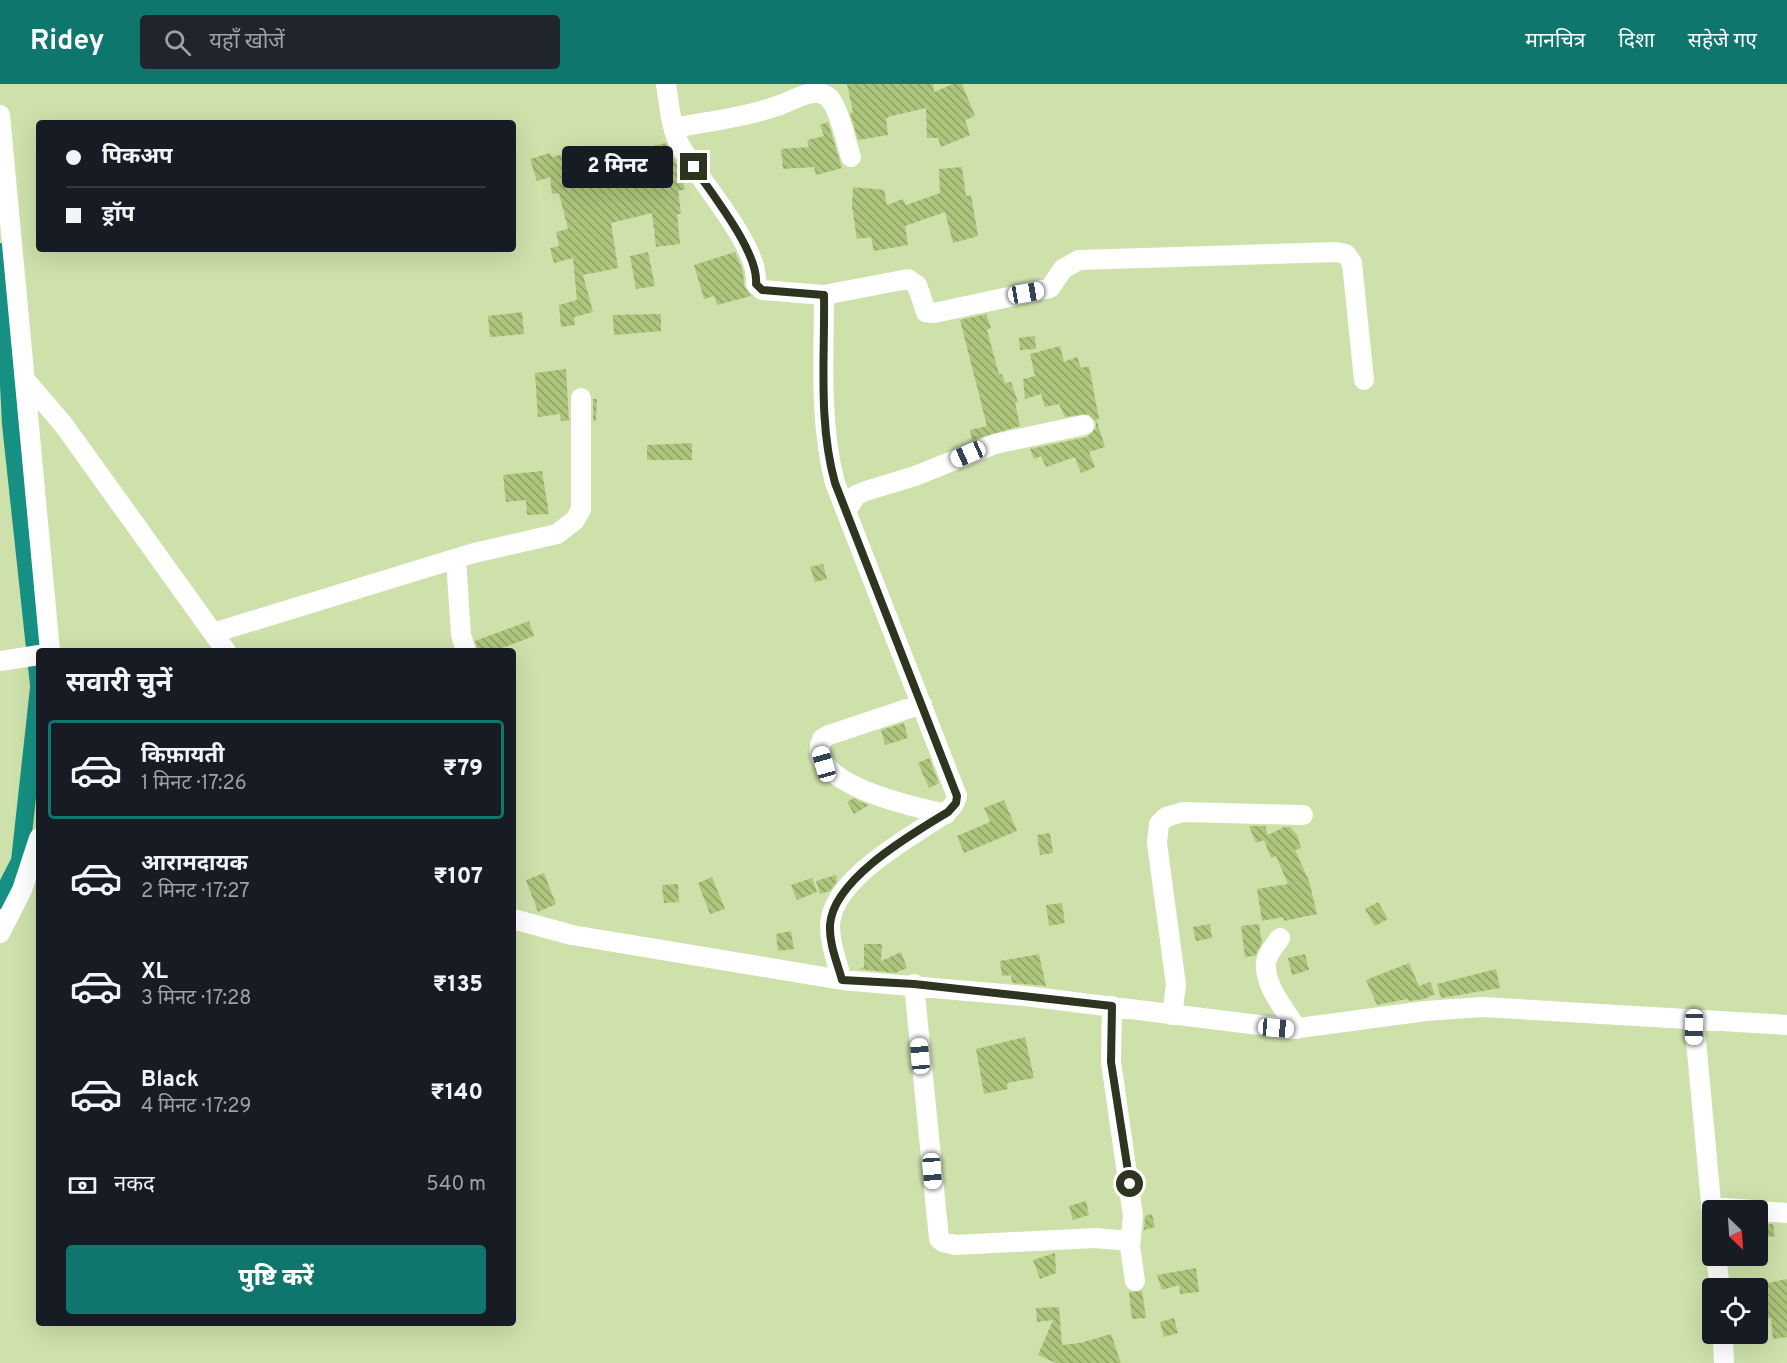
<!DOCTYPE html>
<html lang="hi">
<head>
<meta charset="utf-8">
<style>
  body { margin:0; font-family:Overpass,"Noto Sans Devanagari",sans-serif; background:#20242c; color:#f1f3f6; height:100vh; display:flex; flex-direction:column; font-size:22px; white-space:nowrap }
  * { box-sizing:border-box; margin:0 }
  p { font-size:20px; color:#9ea1a6 }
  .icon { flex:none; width:33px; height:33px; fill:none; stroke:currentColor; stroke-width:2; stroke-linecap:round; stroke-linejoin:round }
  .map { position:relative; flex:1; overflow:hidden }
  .drawer { position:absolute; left:36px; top:564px; width:480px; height:678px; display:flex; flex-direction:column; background:#171b24; border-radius:6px; box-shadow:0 6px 24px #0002 }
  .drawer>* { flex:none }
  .top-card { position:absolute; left:36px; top:36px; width:480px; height:132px; border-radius:6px; box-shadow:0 6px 24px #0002; display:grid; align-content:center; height:132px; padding:0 30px; background:#171b24 }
  .needle { width:39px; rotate:155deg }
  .controls { position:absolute; left:1702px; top:1116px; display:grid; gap:12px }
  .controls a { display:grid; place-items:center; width:66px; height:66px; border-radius:6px; background:#171b24; box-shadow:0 6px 24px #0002; font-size:30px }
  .end { position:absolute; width:27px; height:27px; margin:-14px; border:8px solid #2d341f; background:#fff; box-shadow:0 0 0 3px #fff }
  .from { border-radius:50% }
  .bubble { position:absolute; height:42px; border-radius:6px; background:#171b24; box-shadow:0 6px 24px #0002; font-size:20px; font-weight:800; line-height:42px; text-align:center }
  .car { position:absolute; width:18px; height:36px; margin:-18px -9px; border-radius:8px; box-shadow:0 0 4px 2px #0007; background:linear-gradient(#fff 24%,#345 0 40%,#fff 0 76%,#345 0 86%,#fff 0) }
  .top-card b { display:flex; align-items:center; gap:21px; height:57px; font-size:22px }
  .top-card b+b { border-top:2px solid #363941 }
  .top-card i { width:15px; height:15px; background:#f1f3f6 }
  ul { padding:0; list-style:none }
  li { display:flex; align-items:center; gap:18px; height:99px; margin:0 12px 9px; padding:0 18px; border:3px solid transparent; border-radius:6px }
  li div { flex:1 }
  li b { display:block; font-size:22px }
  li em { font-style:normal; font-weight:800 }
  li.active { border-color:#0f766e }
  li>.icon { width:54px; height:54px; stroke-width:1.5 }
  h2 { padding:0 30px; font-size:27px; line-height:72px }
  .pay { display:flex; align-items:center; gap:15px; height:66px; padding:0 30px; font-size:22px }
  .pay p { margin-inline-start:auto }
  .primary-button { display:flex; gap:12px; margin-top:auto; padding:12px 30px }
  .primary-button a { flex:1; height:69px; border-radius:6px; background:#0f766e; color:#fff; font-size:24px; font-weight:800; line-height:69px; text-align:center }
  header { display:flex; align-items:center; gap:36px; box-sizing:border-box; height:84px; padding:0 30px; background:#0f766e; color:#fff }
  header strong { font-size:28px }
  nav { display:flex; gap:33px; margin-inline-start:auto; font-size:21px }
  .search { width:420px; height:54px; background:#20242c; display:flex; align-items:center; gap:15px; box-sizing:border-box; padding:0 21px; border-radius:6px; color:#9ea1a6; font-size:22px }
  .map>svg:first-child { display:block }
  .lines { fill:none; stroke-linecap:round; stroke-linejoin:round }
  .canal { stroke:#159083; stroke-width:18 }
  .building { fill:url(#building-back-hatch) }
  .minor { stroke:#fff; stroke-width:20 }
  .route { stroke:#2d341f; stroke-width:8 }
</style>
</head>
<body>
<header>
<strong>Ridey</strong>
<div class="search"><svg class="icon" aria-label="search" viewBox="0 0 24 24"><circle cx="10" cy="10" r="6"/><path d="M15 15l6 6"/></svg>यहाँ खोजें</div>
<nav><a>मानचित्र</a><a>दिशा</a><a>सहेजे गए</a></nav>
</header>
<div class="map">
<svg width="1787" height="1279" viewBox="0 0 1787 1279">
  <defs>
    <pattern id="building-back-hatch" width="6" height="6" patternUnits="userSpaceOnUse" patternTransform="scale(1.5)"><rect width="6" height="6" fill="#adc57c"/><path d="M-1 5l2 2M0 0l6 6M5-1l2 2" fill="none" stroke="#8da165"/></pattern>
  </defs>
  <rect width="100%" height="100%" fill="#cee1ab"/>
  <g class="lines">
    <path class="canal" d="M0,168L4,201L11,340L39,601
      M0,816L20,777L39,604"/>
  </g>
  <path class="building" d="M847,0H933L934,8L953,0H962L975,32L965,36L970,51L941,63L938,54H927L926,24L888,33L886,35L888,51L858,56L850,29L853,28Z
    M828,38L842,84L816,91L814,83L783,85L781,65L809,63L807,56L824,52L820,41Z
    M666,59L676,78L685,105L678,107L681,130H677L680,160L656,163L652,129L611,139L618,184L583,191L593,228L574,233L575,241L561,243L559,221L577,216L573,174L554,179L550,164L559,162L556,148L568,145L559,109L552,110L550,93L537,97L530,75L550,69L552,73L571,68L576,90L608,84L607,76L653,67L652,62Z
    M962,83L966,112L971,111L978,152L953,159L945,128L905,142L908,161L874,167L871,153L857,155L852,123L853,103L884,106L887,121L903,115L906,121L940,109L939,85Z
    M648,168L655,202L636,205L630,172Z
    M735,168L743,187L744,202L751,212L717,221L714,212L704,215L694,181Z
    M522,228L524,250L490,253L488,232Z
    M661,230V247L614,251L613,231Z
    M986,230L991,244L987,246L999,290H1002L1005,299L1011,298L1018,318L1015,319L1020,342L972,356L970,346L987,342L960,236Z
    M1035,252L1036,265L1020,266L1019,254Z
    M1060,262L1064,278L1077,273L1081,284L1089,282L1099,335H1096L1105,363L1089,368L1095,383L1081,389L1075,373L1046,383L1041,372L1034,375L1030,365L1087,353L1096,344V338L1088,330L1065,333L1059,320L1045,323L1041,310L1025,315L1023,295L1035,292L1030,270Z
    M566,285L569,337H561L560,330L538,333L535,289Z
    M593,315H597L596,337H593Z
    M692,359V376H647V361Z
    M542,387L549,430L527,431L526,416L506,418L503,391Z
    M823,480L827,495L815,498L810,483Z
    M529,537L534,552L494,567H478L475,557Z
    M904,639L908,654L885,661L881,646Z
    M929,674L939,699L929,704L918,679Z
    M854,714L861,718L869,721L854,730L847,718Z
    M1004,716L1017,747L964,769L957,752L990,738L984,724Z
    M1249,742H1265L1268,751L1284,743H1290L1297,751L1301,764L1295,766L1309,797L1317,830L1284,837L1283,833L1262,837L1257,805L1288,800L1276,772L1271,774L1264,756L1256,759Z
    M1050,749L1053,769L1040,771L1037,751Z
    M544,789L556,820L538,828L526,796Z
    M836,791L837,797L830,807L820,810L816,797Z
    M712,793L725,825L710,830L698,799Z
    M812,794L817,808L797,816L791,801Z
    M678,800L679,818L664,819L662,801Z
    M1378,818L1388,835L1375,842L1365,825Z
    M1062,819L1065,839L1049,842L1046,821Z
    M1210,840L1212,854L1196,857L1193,843Z
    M1259,840L1262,859L1255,872L1245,873L1241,842Z
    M791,847L794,865L778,867L776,850Z
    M864,860H882L881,877L901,868L907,884L895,889L859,885L864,883Z
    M1039,870L1046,902L1012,899L1011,891L1002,892L1000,877Z
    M1305,870L1309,886L1292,891L1288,874Z
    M1409,879L1419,902L1430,898L1435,910L1424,915L1409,917L1407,915L1377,921L1366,896Z
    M1496,885L1500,904L1441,914L1437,900Z
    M1025,953L1034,994L1007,999L1008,1005L984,1010L976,965Z
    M1086,1117L1089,1131L1073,1136L1069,1122Z
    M1152,1130L1155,1143L1144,1146L1145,1132Z
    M1773,1140L1775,1152L1758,1155V1141Z
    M1055,1169L1056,1189L1040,1195L1033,1176Z
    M1196,1184L1199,1208L1180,1210L1179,1201L1162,1206L1157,1191Z
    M1787,1195V1253L1773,1255L1771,1234L1758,1236V1201Z
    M1142,1207L1146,1234L1132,1235L1129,1208Z
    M1059,1223L1062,1261L1080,1259L1111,1250L1121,1279H1056L1038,1271L1053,1236L1037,1238L1036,1224Z
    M1174,1234L1178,1249L1164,1253L1160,1238Z"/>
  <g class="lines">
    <path class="minor" d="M666,0C669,18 670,38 677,55C694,93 760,160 756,200L762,206L824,211L908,195L917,201L926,228L934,229L1050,204L1063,185L1079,176L1336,168L1346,170L1352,179L1364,296
      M0,31L50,567
      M675,44C710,37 746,33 780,21C792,17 815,2 828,13C839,22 846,59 851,73
      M824,211C824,273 819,338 835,399L957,712C954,726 941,732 929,740C897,761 831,799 830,842C830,861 837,878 842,896
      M26,297L63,340L226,567
      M847,426L856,411L866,407L915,392L995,360L1084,341
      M456,475L461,551L466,567
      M213,549L474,469L557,450L575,436L581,425V314
      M0,577L39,571
      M922,620L829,651L822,655C802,700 918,724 946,730
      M513,835L572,851L842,896L1025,912L1291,945L1426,927L1482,923L1787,941
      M0,849L22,806L39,754
      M1280,854C1275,861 1267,870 1266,879C1264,902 1286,927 1297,945
      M914,900L939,1155L943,1158L955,1161L1095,1154L1130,1157
      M1112,922L1111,978L1133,1132L1130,1163L1135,1197
      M1172,931L1176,901L1157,759L1159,740L1166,733L1183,728L1303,731
      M1694,935L1713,1140
      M1711,1123L1754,1126
      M1758,1127L1787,1129
      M1716,1172L1720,1204
      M1723,1250L1724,1279"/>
  </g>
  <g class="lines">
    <path class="route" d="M694,83C712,111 759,168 756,200L762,206L824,211C825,273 818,338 835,399L957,712L956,719L948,728C912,750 833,795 830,841C829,860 837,878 842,896L914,900L1112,922L1111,978L1130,1100"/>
  </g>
</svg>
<div class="controls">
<a><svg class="needle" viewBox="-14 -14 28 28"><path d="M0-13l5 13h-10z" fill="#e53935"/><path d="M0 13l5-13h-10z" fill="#9ea1a6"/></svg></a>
<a><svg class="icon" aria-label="locate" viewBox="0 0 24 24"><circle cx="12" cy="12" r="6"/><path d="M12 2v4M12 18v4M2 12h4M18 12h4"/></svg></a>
</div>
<i class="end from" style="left:1130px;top:1100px"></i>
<i class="end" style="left:694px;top:83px"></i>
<div class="bubble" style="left:562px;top:62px;width:111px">2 मिनट</div>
<i class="car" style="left:1026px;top:209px;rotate:80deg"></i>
<i class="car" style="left:968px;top:370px;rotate:246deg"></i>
<i class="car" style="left:824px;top:680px;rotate:344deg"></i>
<i class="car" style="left:1694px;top:943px;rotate:181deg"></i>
<i class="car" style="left:1276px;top:944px;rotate:95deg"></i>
<i class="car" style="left:920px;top:972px;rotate:355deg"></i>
<i class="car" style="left:932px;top:1087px;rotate:176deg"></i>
<div class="top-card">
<b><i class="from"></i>पिकअप</b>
<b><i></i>ड्रॉप</b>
</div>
<section class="drawer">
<h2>सवारी चुनें</h2>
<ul>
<li class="active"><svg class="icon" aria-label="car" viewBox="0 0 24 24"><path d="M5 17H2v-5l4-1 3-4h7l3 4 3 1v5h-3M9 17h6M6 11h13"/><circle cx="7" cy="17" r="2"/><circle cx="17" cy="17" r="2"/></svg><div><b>किफ़ायती</b><p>1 मिनट · 17:26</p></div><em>₹79</em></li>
<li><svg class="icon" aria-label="car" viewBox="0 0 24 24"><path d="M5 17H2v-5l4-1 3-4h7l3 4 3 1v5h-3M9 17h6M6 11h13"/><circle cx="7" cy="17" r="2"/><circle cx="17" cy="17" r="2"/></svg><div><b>आरामदायक</b><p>2 मिनट · 17:27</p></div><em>₹107</em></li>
<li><svg class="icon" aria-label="car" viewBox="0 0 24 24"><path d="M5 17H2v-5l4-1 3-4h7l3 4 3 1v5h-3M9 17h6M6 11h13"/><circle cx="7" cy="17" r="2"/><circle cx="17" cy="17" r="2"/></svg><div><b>XL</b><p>3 मिनट · 17:28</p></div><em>₹135</em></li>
<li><svg class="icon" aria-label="car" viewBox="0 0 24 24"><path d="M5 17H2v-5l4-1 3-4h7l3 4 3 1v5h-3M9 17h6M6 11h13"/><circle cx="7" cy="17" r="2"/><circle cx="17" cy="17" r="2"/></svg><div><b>Black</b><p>4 मिनट · 17:29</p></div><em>₹140</em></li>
</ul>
<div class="pay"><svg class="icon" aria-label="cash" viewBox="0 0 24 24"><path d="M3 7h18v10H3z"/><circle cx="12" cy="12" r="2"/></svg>नकद<p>540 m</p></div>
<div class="primary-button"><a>पुष्टि करें</a></div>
</section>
</div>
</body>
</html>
